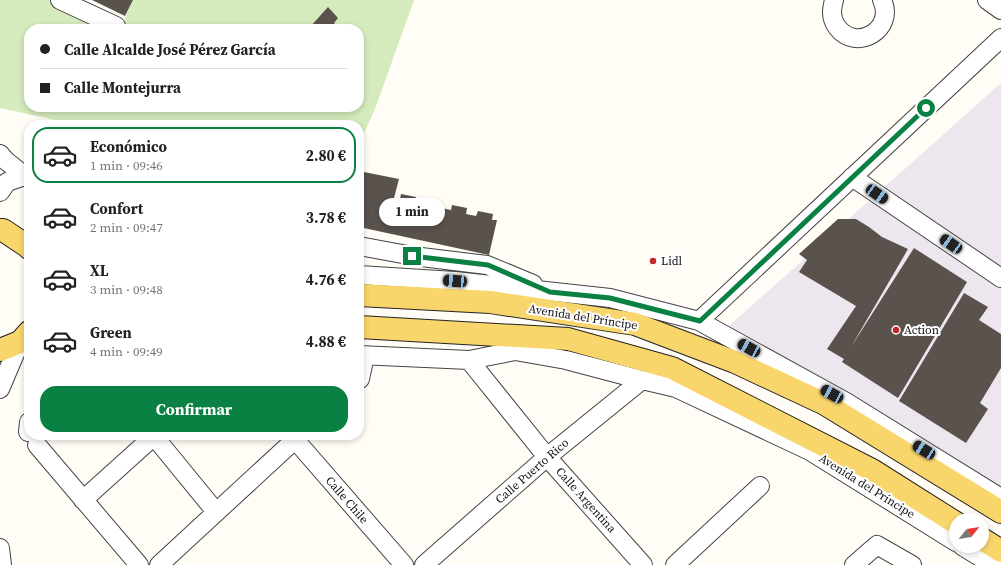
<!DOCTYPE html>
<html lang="es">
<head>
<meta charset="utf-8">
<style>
  body { margin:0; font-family:"Source Serif 4",serif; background:#f6f6f6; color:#222; height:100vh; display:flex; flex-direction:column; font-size:15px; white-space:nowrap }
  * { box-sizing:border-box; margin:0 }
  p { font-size:13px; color:#767676 }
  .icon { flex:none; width:22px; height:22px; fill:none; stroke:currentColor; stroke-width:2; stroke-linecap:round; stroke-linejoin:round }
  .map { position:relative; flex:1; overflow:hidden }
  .details { position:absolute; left:24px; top:120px; width:340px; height:320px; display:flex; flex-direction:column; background:#fff; border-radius:16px; box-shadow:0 2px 6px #0003 }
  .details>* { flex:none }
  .hud { position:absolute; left:24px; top:24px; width:340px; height:88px; border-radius:16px; box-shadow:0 2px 6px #0003; display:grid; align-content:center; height:88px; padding:0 16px; background:#fff }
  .needle { width:26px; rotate:60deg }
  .buttons { position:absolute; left:949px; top:513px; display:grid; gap:8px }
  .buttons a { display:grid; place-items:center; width:40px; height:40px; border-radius:50%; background:#fff; box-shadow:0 2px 6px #0003; font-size:20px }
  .end { position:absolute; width:18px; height:18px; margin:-9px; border:5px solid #0b8043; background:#fff; box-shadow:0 0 0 2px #fff }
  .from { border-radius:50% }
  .bubble { position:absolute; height:28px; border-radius:14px; background:#fff; box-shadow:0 2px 6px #0003; font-size:13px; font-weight:700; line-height:28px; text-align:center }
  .car { position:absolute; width:12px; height:24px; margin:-12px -6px; border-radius:5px; box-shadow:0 0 3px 1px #0007; background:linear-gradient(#222 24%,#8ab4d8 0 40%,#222 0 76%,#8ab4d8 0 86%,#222 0) }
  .hud b { display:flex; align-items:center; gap:14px; height:38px; font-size:15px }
  .hud b+b { border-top:1px solid #e0e0e0 }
  .hud i { width:10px; height:10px; background:#222 }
  ul { padding:7px 0 0; list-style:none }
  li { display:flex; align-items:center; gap:12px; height:56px; margin:0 8px 6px; padding:0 8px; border:2px solid transparent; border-radius:16px }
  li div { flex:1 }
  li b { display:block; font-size:15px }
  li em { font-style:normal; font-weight:700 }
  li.current { border-color:#0b8043 }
  li>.icon { width:36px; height:36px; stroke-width:1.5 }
  .action { display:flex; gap:8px; margin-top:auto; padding:8px 16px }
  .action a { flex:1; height:46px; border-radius:16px; background:#0b8043; color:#fff; font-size:16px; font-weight:700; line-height:46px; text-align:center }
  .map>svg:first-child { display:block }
  .industrial { fill:#eee6ef }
  .green { fill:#d5ebbd }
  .building { fill:#5a524d }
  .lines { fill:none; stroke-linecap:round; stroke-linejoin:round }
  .street-casing { stroke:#444; stroke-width:20 }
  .primary-casing { stroke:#222; stroke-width:24 }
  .street { stroke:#fff; stroke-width:18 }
  .primary { stroke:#f9d66b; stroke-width:22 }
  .route { stroke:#0b8043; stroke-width:5 }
  .poi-dot { fill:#c4262e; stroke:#fff; stroke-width:1.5 }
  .labels { text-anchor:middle; stroke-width:4; stroke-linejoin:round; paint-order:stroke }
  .poi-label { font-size:12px; fill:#111; stroke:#fff; text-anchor:start }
  .street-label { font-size:12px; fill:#111; stroke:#fff }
</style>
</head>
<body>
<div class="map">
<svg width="1001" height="565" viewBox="0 0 1001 565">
  <rect width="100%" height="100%" fill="#fffdf5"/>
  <path class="industrial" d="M1001,83V501L721,333Z"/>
  <path class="green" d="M0,0H50L105,29H29V107H359V29H120L133,0H414L375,109L359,144V125H79L0,108Z"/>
  <path class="building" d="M92,0H133L125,16Z
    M328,7L338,18L334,23L340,29H312L310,27Z
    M359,171L399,179L394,198L400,199L401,194L416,197L415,202L425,204L427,199L441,203V208L451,210L452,205L467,208L466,214L476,216L478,211L493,214L492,220H497L489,255L359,227Z
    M838,219H856L869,227L882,237L908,249L851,347L914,248L967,282L898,398L842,362L844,359L827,349L856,306L799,272L807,260L799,254Z
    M964,293L988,307L979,320L1001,334V368L980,403L988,409L966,443L899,401Z"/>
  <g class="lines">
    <defs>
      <path id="street" d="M60,0L116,26
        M834,0C833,4 832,8 832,12C832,18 834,23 837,27C856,53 896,29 882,0
        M987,0L1001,10
        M0,154L5,160L25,176L29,177
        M852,177L1001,278
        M0,192L7,182L25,176
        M359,246L413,256L487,265L533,284
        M359,275L455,281L610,298L699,321L846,402L1001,498
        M699,321L1001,38
        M359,355L469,360L515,351L566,360L642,380L676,388L810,451L956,542
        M469,360L547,457L643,565
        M359,380L360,379L365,356
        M0,389L20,342
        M28,432L29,422
        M153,435L216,512
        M291,435L404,565
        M37,445L139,565
        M83,500L154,436
        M962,546L993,565
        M0,548L2,565
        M159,565L300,435
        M424,565L547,457L642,380
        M675,565L760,486
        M854,565L877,545L912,565"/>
      <path id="primary" d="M0,230H3L27,246L29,248
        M359,295L490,302L635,324L735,362L825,404L1001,512
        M359,327L568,339L672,368L872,470L956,523
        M0,350L20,342L29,332
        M982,539L1001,551"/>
    </defs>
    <use href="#street" class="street-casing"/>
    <use href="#primary" class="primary-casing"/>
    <use href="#street" class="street"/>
    <use href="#primary" class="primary"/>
  </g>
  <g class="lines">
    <path class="route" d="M412,256L488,265L550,292L610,298L700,321L926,108"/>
  </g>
  <g class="poi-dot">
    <circle cx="653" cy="261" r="4"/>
    <circle cx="896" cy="330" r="4"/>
  </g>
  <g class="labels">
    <g class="poi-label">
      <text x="661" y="265">Lidl</text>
      <text x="904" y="334">Action</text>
    </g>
    <g class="street-label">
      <text transform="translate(583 317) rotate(9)" y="4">Avenida del Príncipe</text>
      <text transform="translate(532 471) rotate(-41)" y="4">Calle Puerto Rico</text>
      <text transform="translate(867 486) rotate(32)" y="4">Avenida del Príncipe</text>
      <text transform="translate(347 500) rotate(49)" y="4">Calle Chile</text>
      <text transform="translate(586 500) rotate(48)" y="4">Calle Argentina</text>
    </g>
  </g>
</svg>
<div class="buttons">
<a><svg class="needle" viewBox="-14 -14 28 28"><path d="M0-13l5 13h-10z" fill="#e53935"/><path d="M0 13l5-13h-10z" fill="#767676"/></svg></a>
</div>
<i class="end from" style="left:926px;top:108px"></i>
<i class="end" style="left:412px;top:256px"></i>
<div class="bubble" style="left:379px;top:198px;width:66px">1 min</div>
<i class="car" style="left:877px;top:194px;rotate:124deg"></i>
<i class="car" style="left:951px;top:244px;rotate:304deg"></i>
<i class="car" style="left:455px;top:281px;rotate:274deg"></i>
<i class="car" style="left:749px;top:348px;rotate:299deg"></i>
<i class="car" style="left:832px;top:394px;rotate:299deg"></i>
<i class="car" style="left:924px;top:450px;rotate:302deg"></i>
<div class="hud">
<b><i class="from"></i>Calle Alcalde José Pérez García</b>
<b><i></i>Calle Montejurra</b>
</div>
<section class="details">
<ul>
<li class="current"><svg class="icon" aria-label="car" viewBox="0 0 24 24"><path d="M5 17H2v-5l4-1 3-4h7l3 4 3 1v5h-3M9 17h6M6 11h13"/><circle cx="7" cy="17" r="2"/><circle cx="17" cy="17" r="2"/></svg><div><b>Económico</b><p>1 min · 09:46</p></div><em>2.80 €</em></li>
<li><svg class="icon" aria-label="car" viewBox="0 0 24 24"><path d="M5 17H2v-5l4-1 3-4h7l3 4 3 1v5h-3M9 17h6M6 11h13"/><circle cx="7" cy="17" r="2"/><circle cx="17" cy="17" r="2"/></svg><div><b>Confort</b><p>2 min · 09:47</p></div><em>3.78 €</em></li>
<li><svg class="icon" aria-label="car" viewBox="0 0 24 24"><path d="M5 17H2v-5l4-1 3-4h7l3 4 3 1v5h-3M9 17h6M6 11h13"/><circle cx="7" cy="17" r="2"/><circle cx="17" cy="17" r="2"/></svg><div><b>XL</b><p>3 min · 09:48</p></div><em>4.76 €</em></li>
<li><svg class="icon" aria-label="car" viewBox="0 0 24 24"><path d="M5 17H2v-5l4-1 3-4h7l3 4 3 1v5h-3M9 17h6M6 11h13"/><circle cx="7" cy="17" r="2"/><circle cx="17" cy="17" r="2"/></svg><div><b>Green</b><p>4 min · 09:49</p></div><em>4.88 €</em></li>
</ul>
<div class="action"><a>Confirmar</a></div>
</section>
</div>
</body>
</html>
